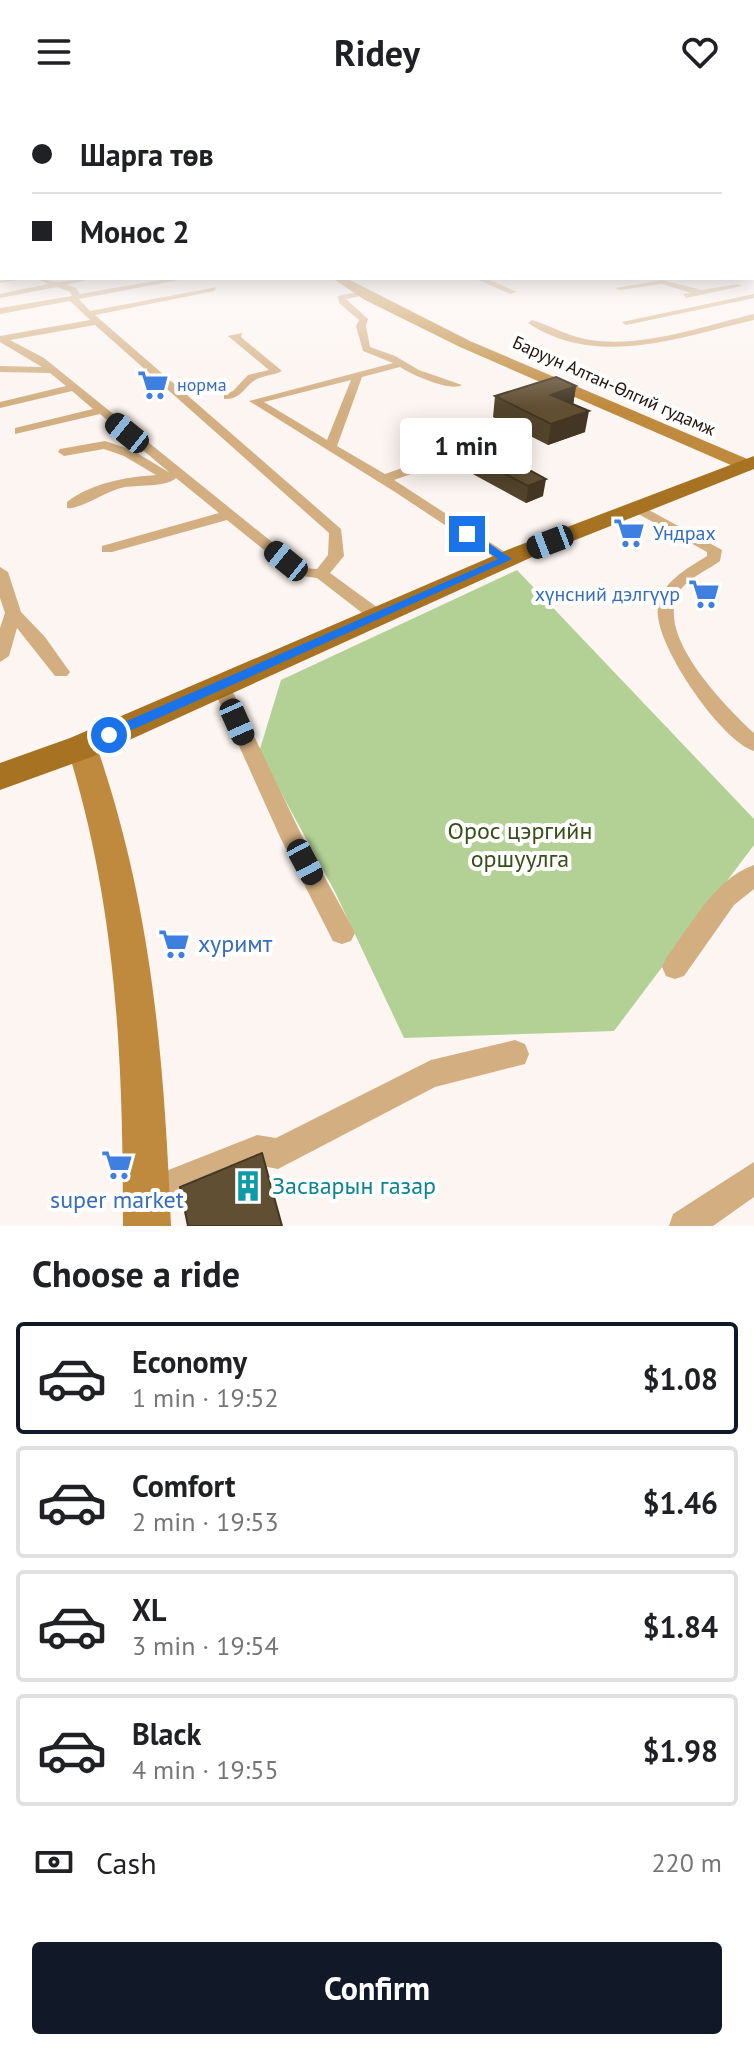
<!DOCTYPE html>
<html lang="en">
<head>
<meta charset="utf-8">
<style>
  body { margin:0; font-family:"PT Sans",sans-serif; background:#f2f2f2; color:#202124; height:100vh; display:flex; flex-direction:column; font-size:30px; white-space:nowrap }
  * { box-sizing:border-box; margin:0 }
  p { font-size:26px; color:#757577 }
  .icon { flex:none; width:44px; height:44px; fill:none; stroke:currentColor; stroke-width:2; stroke-linecap:round; stroke-linejoin:round }
  .map { position:relative; height:1122px; overflow:hidden }
  .drawer { display:flex; flex-direction:column; background:#fff; flex:1 }
  .drawer>* { flex:none }
  .top-card { position:absolute; left:0px; top:0px; width:754px; height:176px; box-shadow:0 4px 20px #0003; display:grid; align-content:center; height:176px; padding:0 32px; background:#fff }
  .end { position:absolute; width:36px; height:36px; margin:-18px; border:10px solid #1a73e8; background:#fff; box-shadow:0 0 0 4px #fff }
  .from { border-radius:50% }
  .bubble { position:absolute; height:56px; border-radius:8px; background:#fff; box-shadow:0 4px 20px #0003; font-size:26px; font-weight:600; line-height:56px; text-align:center }
  .car { position:absolute; width:24px; height:48px; margin:-24px -12px; border-radius:10px; box-shadow:0 0 6px 2px #0007; background:linear-gradient(#222 24%,#8ab4d8 0 40%,#222 0 76%,#8ab4d8 0 86%,#222 0) }
  .top-card b { display:flex; align-items:center; gap:28px; height:76px; font-size:30px }
  .top-card b+b { border-top:2px solid #e0e0e0 }
  .top-card i { width:20px; height:20px; background:#202124 }
  ul { padding:0; list-style:none }
  li { display:flex; align-items:center; gap:24px; height:112px; margin:0 16px 12px; padding:0 16px; border:4px solid #e0e0e0; border-radius:8px }
  li div { flex:1 }
  li b { display:block; font-size:30px }
  li em { font-style:normal; font-weight:600 }
  li.current { border-color:#111827 }
  li>.icon { width:72px; height:72px; stroke-width:1.5 }
  h2 { padding:0 32px; font-size:36px; line-height:96px }
  .pay { display:flex; align-items:center; gap:20px; height:88px; padding:0 32px; font-size:30px }
  .pay p { margin-inline-start:auto }
  .button { display:flex; gap:16px; margin-top:auto; padding:16px 32px }
  .button a { flex:1; height:92px; border-radius:8px; background:#111827; color:#fff; font-size:32px; font-weight:600; line-height:92px; text-align:center }
  header { display:flex; justify-content:space-between; align-items:center; height:104px; padding:0 32px; background:#fff; font-size:36px; font-weight:600 }
  .map>svg:first-child { display:block }
  .green { fill:#b4d195 }
  .lines { fill:none; stroke-linecap:round; stroke-linejoin:round }
  .street { fill:#d2ae80; fill-rule:evenodd }
  .secondary { fill:#bf8a3d; fill-rule:evenodd }
  .primary { fill:#a77322; fill-rule:evenodd }
  .wall { fill:#53442c }
  .shaded-wall { fill:#433724 }
  .building { fill:#604f33; stroke:#433724; stroke-width:2 }
  .route { fill:#1a73e8 }
  .labels { text-anchor:middle; stroke-width:8; stroke-linejoin:round; paint-order:stroke }
  .far-shop-label { font-size:18px; fill:#366cbe; stroke:#fff; text-anchor:start }
  .far-street-label { font-size:18px; fill:#1f130c; stroke:#fff }
  .shop-label { font-size:20px; fill:#366cbe; stroke:#fff; text-anchor:start }
  .near-park-label { font-size:24px; fill:#384e1a; stroke:#fff }
  .near-shop-label { font-size:24px; fill:#366cbe; stroke:#fff; text-anchor:start }
  .near-culture-label { font-size:24px; fill:#0d838f; stroke:#fff; text-anchor:start }
</style>
</head>
<body>
<header><svg class="icon" aria-label="menu" viewBox="0 0 24 24"><path d="M4 6h16M4 12h16M4 18h16"/></svg>Ridey<svg class="icon" aria-label="heart" viewBox="0 0 24 24"><path d="M12 20l-8-8c-3-5 5-10 8-4 3-6 11-1 8 4z"/></svg></header>
<div class="map">
<svg width="754" height="1122" viewBox="0 0 754 1122">
  <rect width="100%" height="100%" fill="#fcf5f1"/>
  <path class="green" d="M517,466L754,715V741L614,927L404,934L335,788L259,648L281,576Z"/>
  <g class="lines">
    <path class="street" d="M0,145H2V148H0Z
      M752,165H754V169H752Z
      M30,174L0,179V175Z
      M35,174L58,178L94,174L67,181L76,184L80,190L172,174H189L79,195L90,207L217,183L214,187L95,211L341,425L344,452L330,469L382,507L384,511L382,515H370L317,474L295,471L227,416L112,448H102V442L219,409L176,374C165,384 137,380 121,384C105,388 79,406 67,404V398C92,379 125,373 156,371L124,352L104,345L64,352L58,348L60,345L105,337L132,346L170,369L100,310L15,330V324L93,305L72,287L0,304V298L66,282L50,269L0,268V262L42,263L0,238V232L90,216L70,197L0,210V204L72,192L70,188L57,183L0,194V190L48,180ZM95,221L329,429L328,451L317,465L304,464L44,254L10,236Z
      M474,174H485L517,188L510,190Z
      M662,176L702,186L738,180L742,182L686,194L683,190L691,189L662,180L619,186L615,184Z
      M362,187L365,191L346,195L368,215L366,222L370,243L395,252L419,266L462,281C451,288 412,271 400,263L362,273L337,342L385,370L485,335H493V341L394,376L511,452V458H501L395,388L249,297L393,259L363,247L356,222L359,216L339,199L338,192ZM351,276L327,336L264,298Z
      M754,190V194L626,221L622,218Z
      M754,210V216C681,233 597,265 528,219L532,216C552,222 570,233 590,236C645,244 702,222 754,210Z
      M242,229L241,233L282,267C275,271 265,271 257,275C244,282 242,296 224,295V291L233,287L248,271L269,266L228,232Z
      M638,400L722,446L720,457C708,466 688,474 680,487C652,529 726,603 754,629V647C722,638 652,538 658,503C662,477 687,465 707,452V448L633,407V401Z
      M0,463L8,468L21,508L45,533L67,564L70,568L67,572H55L17,524L9,552L0,558V524L5,509L0,494Z
      M221,576L230,582L302,732L351,821L355,829L351,837L342,840L333,837L281,735L212,582Z
      M754,761V785L734,801L684,872L675,875L666,872L662,863L666,854C690,823 714,775 754,761Z
      M515,936L525,940L529,950L525,960L435,983L278,1065L257,1061L149,1105L138,1100L133,1089L138,1078L257,1031L276,1034L431,956Z
      M754,1058V1093L713,1122H669L673,1110Z"/>
    <path class="secondary" d="M332,174H346L470,237L752,357L754,363L746,367L740,365L460,243L365,196Z
      M82,633L92,636L97,643C152,803 164,954 171,1122H123C123,955 117,804 67,643L72,636Z"/>
    <path class="primary" d="M754,352V365L530,454L94,652L0,686V659L70,634L512,444Z"/>
  </g>
  <path class="wall" d="M576,282L573,301L585,328L548,341L493,313L495,292Z
    M489,344L543,392L526,399L469,368L470,351Z"/>
  <path class="shaded-wall" d="M576,282L573,302L551,291Z
    M589,307L585,328L548,341L551,320Z
    M546,375L543,392L526,399L528,382Z"/>
  <path class="building" d="M556,273L576,282L551,291L589,307L551,320L495,292Z
    M489,344L546,375L528,382L470,351Z
    M262,1049L282,1122H188L180,1083Z"/>
  <linearGradient id="sky" x2="0" y2="1"><stop stop-color="#76ade4"/><stop offset="0.48" stop-color="#fefaf9"/><stop offset="1" stop-color="#fefaf9" stop-opacity="0"/></linearGradient>
  <rect width="754" height="302" fill="url(#sky)"/>
  <path class="route" d="M464,427H471L512,455L114,634H104L102,631L104,627L498,455L464,432Z"/>
  <defs>
    <symbol id="supermarket-bare" viewBox="-9 -9 18 18"><path d="M-6-5.5h2.5l.6 2H6L4.5 2H-2.5L-4.4-4H-6ZM-1.5 3.2a1.3 1.3 0 1 0 .1 0ZM3 3.2a1.3 1.3 0 1 0 .1 0Z" fill="#3f7fe0" stroke="#fff" stroke-width="2.5" paint-order="stroke"/></symbol>
    <symbol id="building-bare" viewBox="-9 -9 18 18"><path d="M-4-6H4V6H1V3H-1V6H-4ZM-2.5-4.3h1.7v1.8h-1.7ZM.8-4.3h1.7v1.8H.8ZM-2.5-1h1.7V.8h-1.7ZM.8-1h1.7V.8H.8Z" fill="#0f9aa8" stroke="#fff" stroke-width="2.5" paint-order="stroke"/></symbol>
  </defs>
  <g fill-rule="evenodd">
    <use href="#supermarket-bare" x="131" y="259" width="44" height="44"/>
    <use href="#supermarket-bare" x="607" y="407" width="44" height="44"/>
    <use href="#supermarket-bare" x="682" y="468" width="44" height="44"/>
    <use href="#supermarket-bare" x="152" y="818" width="44" height="44"/>
    <use href="#supermarket-bare" x="95" y="1039" width="44" height="44"/>
    <use href="#building-bare" x="226" y="1060" width="44" height="44"/>
  </g>
  <g class="labels">
    <g class="far-shop-label">
      <text x="177" y="287">норма</text>
    </g>
    <g class="far-street-label">
      <text transform="translate(614 282) rotate(24)" y="6">Баруун Алтан-Өлгий гудамж</text>
    </g>
    <g class="shop-label">
      <text x="653" y="436">Ундрах</text>
      <text x="680" y="497" text-anchor="end">хүнсний дэлгүүр</text>
    </g>
    <g class="near-park-label">
      <text x="520" y="735">Орос цэргийн<tspan x="520" dy="28">оршуулга</tspan></text>
    </g>
    <g class="near-shop-label">
      <text x="198" y="848">хуримт</text>
      <text x="117" y="1104" text-anchor="middle">super market</text>
    </g>
    <g class="near-culture-label">
      <text x="272" y="1090">Засварын газар</text>
    </g>
  </g>
</svg>
<i class="end from" style="left:109px;top:631px"></i>
<i class="end" style="left:467px;top:430px"></i>
<div class="bubble" style="left:400px;top:314px;width:132px">1 min</div>
<i class="car" style="left:127px;top:329px;rotate:309deg"></i>
<i class="car" style="left:550px;top:438px;rotate:249deg"></i>
<i class="car" style="left:286px;top:457px;rotate:309deg"></i>
<i class="car" style="left:237px;top:618px;rotate:156deg"></i>
<i class="car" style="left:305px;top:758px;rotate:152deg"></i>
<div class="top-card">
<b><i class="from"></i>Шарга төв</b>
<b><i></i>Монос 2</b>
</div>
</div>
<section class="drawer">
<h2>Choose a ride</h2>
<ul>
<li class="current"><svg class="icon" aria-label="car" viewBox="0 0 24 24"><path d="M5 17H2v-5l4-1 3-4h7l3 4 3 1v5h-3M9 17h6M6 11h13"/><circle cx="7" cy="17" r="2"/><circle cx="17" cy="17" r="2"/></svg><div><b>Economy</b><p>1 min · 19:52</p></div><em>$1.08</em></li>
<li><svg class="icon" aria-label="car" viewBox="0 0 24 24"><path d="M5 17H2v-5l4-1 3-4h7l3 4 3 1v5h-3M9 17h6M6 11h13"/><circle cx="7" cy="17" r="2"/><circle cx="17" cy="17" r="2"/></svg><div><b>Comfort</b><p>2 min · 19:53</p></div><em>$1.46</em></li>
<li><svg class="icon" aria-label="car" viewBox="0 0 24 24"><path d="M5 17H2v-5l4-1 3-4h7l3 4 3 1v5h-3M9 17h6M6 11h13"/><circle cx="7" cy="17" r="2"/><circle cx="17" cy="17" r="2"/></svg><div><b>XL</b><p>3 min · 19:54</p></div><em>$1.84</em></li>
<li><svg class="icon" aria-label="car" viewBox="0 0 24 24"><path d="M5 17H2v-5l4-1 3-4h7l3 4 3 1v5h-3M9 17h6M6 11h13"/><circle cx="7" cy="17" r="2"/><circle cx="17" cy="17" r="2"/></svg><div><b>Black</b><p>4 min · 19:55</p></div><em>$1.98</em></li>
</ul>
<div class="pay"><svg class="icon" aria-label="cash" viewBox="0 0 24 24"><path d="M3 7h18v10H3z"/><circle cx="12" cy="12" r="2"/></svg>Cash<p>220 m</p></div>
<div class="button"><a>Confirm</a></div>
</section>
</body>
</html>
